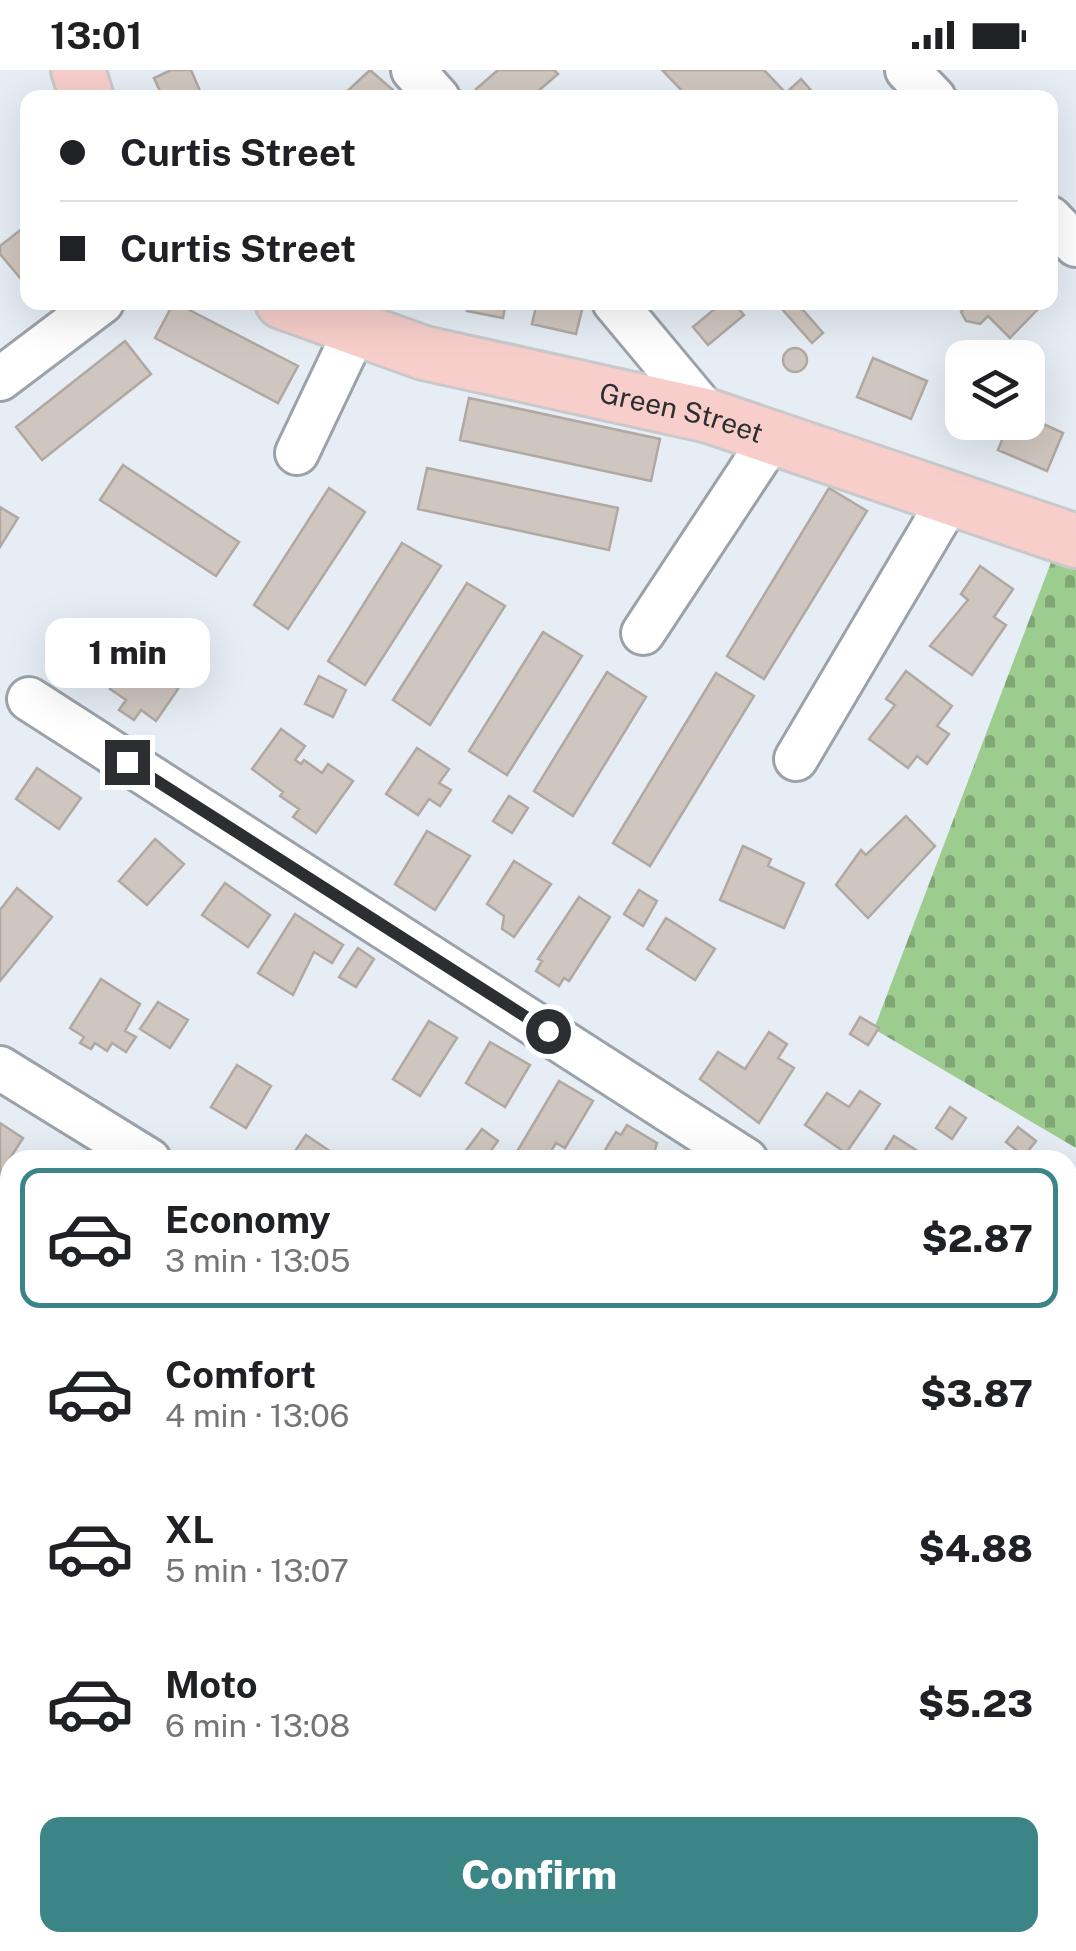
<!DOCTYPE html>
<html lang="en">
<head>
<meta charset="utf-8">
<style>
  body { margin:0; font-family:"Public Sans",sans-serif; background:#f2f2f2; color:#202124; height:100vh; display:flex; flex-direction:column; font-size:38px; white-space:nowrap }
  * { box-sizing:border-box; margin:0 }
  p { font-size:32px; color:#757577 }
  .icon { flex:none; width:55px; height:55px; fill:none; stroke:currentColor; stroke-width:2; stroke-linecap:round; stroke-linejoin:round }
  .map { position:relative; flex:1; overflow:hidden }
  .details { position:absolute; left:0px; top:1080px; width:1078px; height:802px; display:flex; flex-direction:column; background:#fff; border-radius:30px 30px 0 0; box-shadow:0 10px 40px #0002 }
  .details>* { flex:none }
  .hud { position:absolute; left:20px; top:20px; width:1038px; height:220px; border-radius:20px; box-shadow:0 10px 40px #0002; display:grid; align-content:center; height:220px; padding:0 40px; background:#fff }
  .fabs { position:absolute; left:945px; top:270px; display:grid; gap:20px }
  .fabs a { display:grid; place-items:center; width:100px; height:100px; border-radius:20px; background:#fff; box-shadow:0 10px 40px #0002; font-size:50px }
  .end { position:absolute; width:45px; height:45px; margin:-22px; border:12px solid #2c2e32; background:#fff; box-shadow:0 0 0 5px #fff }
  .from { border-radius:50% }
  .bubble { position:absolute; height:70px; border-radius:20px; background:#fff; box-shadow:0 10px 40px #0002; font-size:32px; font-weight:800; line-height:70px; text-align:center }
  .hud b { display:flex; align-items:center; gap:35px; height:95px; font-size:38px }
  .hud b+b { border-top:2px solid #e0e0e0 }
  .hud i { width:25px; height:25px; background:#202124 }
  ul { padding:18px 0 0; list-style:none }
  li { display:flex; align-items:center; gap:30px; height:140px; margin:0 20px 15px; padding:0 20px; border:5px solid transparent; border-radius:20px }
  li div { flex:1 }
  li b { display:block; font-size:38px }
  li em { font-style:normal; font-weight:800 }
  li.active { border-color:#3c8587 }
  li>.icon { width:90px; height:90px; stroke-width:1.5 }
  .button { display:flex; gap:20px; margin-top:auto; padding:20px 40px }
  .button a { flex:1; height:115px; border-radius:20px; background:#3c8587; color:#fff; font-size:40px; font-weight:800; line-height:115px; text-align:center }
  .status { display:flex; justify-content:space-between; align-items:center; height:70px; padding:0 50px; background:#fff; direction:ltr }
  .status svg { height:28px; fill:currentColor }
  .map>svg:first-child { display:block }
  .cemetery { fill:url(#cemetery-stones) }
  .building { fill:#cfc6bf; stroke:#b0a8a1; stroke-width:2.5 }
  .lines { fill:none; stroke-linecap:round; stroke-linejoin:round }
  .minor-casing { stroke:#9ba2aa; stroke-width:48 }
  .major-casing { stroke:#c8c9ca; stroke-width:58 }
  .minor { stroke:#fff; stroke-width:42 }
  .major { stroke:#f7ceca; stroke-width:52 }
  .route { stroke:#2c2e32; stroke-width:12 }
  .labels { text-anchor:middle; stroke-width:9; stroke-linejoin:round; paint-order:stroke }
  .street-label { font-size:28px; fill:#2c2e32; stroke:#f6faff }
</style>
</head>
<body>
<div class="status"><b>13:01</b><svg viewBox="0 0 49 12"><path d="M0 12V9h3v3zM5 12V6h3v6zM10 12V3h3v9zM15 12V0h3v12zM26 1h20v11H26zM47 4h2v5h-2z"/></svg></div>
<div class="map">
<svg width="1076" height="1881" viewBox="0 0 1076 1881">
  <defs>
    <pattern id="cemetery-stones" width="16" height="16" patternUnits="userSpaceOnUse" patternTransform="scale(2.5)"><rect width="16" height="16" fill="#9dcc8f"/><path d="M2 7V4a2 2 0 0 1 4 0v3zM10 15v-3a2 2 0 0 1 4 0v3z" fill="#80a675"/></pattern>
  </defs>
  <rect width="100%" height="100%" fill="#e6edf5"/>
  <path class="cemetery" d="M1061,466L1076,472V1078L874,959Z"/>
  <path class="building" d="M171,0H191L203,28H163L154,8Z
    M370,0L393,20L384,28H340Z
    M498,0H554L558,4L536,23L540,28H484L476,19Z
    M662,0H764L786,23L801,9L818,28H689Z
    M28,154V204L21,209L0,184V176Z
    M174,232L298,296L278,333L155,268Z
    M469,232H506L503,248L467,241Z
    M537,232H584L576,264L532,254Z
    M723,232H733L744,245L708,275L693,257Z
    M789,232H796L823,263L812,273L782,239Z
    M969,232H1035L1040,237L1010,268L988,246L980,254L966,251L961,242Z
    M125,271L151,304L42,390L16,357Z
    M783 290a12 12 0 1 1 24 0a12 12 0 1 1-24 0Z
    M873,288L927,311L911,349L857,327Z
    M469,328L660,369L651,411L460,370Z
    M1028,347L1063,363L1047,401L998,380L1009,352H1028Z
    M123,395L239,472L216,506L100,430Z
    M427,398L618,438L609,480L418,439Z
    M329,418L365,442L288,559L254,535Z
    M829,418L867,441L764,609L727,586Z
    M0,437L18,448L0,477Z
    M402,473L441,496L365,615L328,591Z
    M980,496L1013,519L994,547L1006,555L972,605L930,576L968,530L961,524Z
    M467,513L505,536L430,655L393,630Z
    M155,556L186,578L164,609L178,619L156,651L141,640L134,650L119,640L126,630L110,619Z
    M543,562L582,586L507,705L469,681Z
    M906,601L952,636L937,656L949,664L927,694L917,686L908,698L869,669L895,635L886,629Z
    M607,602L646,627L573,746L534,721Z
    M716,603L754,626L650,796L613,773Z
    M319,606L346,620L333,647L305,634Z
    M281,659L305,676L295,690L301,694L304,690L322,703L328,694L353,711L316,763L293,747L299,739L280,726L283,722L252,699Z
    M417,678L449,699L439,713L451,720L440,736L429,729L418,745L386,724Z
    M37,698L81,728L59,759L16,729Z
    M509,726L528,738L512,763L493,751Z
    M906,746L935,776L868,848L836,815L861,780L866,785Z
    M427,761L470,786L435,840L395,814Z
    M155,769L184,794L147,835L119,811Z
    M743,776L771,789L768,796L804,813L784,858L720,830Z
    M514,791L551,814L514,867L502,859L504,846L487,834Z
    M225,813L270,845L248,877L202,845Z
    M17,818L52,847L0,911V840Z
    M639,820L657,831L643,856L624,844Z
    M579,827L610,847L569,911L564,908L559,916L536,901L542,891L538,889Z
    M295,844L343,875L332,893L314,882L293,925L258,903Z
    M666,848L715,879L695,910L647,879Z
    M358,878L374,889L356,917L339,907Z
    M101,909L140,934L125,961L136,967L126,982L112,973L107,981L95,973L91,979L80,973L84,967L70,958Z
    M158,932L188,950L170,978L140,959Z
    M860,947L879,958L868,975L850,964Z
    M429,951L457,968L420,1026L393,1009Z
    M769,962L787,974L778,988L794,998L759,1053L700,1009L718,982L745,999Z
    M490,972L530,995L505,1037L466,1013Z
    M237,995L271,1016L246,1058L211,1037Z
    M559,1011L593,1031L565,1078L556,1073L546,1090H512Z
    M860,1021L880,1034L846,1083L805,1055L827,1023L849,1037Z
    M950,1037L966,1048L952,1069L936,1058Z
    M0,1053L23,1068L0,1104Z
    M627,1055L657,1073L652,1090H599L616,1062L621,1065Z
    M1018,1057L1036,1071L1024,1086L1006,1072Z
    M482,1059L498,1071L484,1090H467L462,1086Z
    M306,1065L343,1090H289Z
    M894,1066L932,1090H879Z
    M1076,1198V1241L1068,1236V1210Z
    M0,1378L10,1384V1428L6,1434L0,1431Z
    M1068,1566L1076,1572V1621L1072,1627L1068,1624Z
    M1068,1845L1076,1851V1881H1057L1046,1872H1068Z
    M117,1872H149L158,1881H115Z
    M215,1872H256L236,1881H222Z
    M492,1872H557L562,1880L497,1881Z
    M719,1872H775L768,1881H729Z
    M853,1872L847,1881H802L803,1872Z"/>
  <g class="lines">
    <defs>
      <path id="minor" d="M413,0L438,28
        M907,0L934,28
        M1050,148L1076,175
        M614,232L709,346
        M0,309L102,232
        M297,383L355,261
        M643,563L773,366
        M29,629L746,1090
        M796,689L951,427
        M0,998L149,1090
        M1068,1305L1076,1311
        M0,1334L10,1341
        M0,1557L10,1542
        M638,1872L652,1881
        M336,1881L353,1872"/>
      <g id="major">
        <path d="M78,0L87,28"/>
        <path id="s1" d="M282,232L424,283L709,346L1076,471"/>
        <path d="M1068,1725L1076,1714"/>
        <path d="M952,1881L959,1872"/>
      </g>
    </defs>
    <use href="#minor" class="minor-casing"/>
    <use href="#major" class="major-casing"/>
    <use href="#minor" class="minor"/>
    <use href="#major" class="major"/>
  </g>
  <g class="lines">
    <path class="route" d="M127,692L548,961"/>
  </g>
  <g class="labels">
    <g class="street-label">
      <text dy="10" stroke="none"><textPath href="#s1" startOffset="415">Green Street</textPath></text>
    </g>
  </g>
</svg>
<div class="fabs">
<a><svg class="icon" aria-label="layers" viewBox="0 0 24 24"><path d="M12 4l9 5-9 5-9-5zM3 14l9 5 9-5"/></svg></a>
</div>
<i class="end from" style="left:548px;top:961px"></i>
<i class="end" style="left:127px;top:692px"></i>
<div class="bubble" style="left:45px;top:548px;width:165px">1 min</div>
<div class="hud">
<b><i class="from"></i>Curtis Street</b>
<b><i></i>Curtis Street</b>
</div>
<section class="details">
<ul>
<li class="active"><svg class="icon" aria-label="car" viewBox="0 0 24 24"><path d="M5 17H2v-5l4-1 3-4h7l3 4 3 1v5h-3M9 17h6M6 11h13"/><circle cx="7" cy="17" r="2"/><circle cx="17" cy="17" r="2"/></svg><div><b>Economy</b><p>3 min · 13:05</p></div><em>$2.87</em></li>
<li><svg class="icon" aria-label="car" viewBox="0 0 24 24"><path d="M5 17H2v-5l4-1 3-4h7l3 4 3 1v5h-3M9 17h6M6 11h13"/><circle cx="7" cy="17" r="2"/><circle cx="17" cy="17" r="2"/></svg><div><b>Comfort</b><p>4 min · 13:06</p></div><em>$3.87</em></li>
<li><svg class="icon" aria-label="car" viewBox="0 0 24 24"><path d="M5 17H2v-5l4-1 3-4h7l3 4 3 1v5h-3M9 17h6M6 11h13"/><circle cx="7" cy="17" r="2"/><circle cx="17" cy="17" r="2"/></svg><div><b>XL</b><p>5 min · 13:07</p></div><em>$4.88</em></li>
<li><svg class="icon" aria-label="car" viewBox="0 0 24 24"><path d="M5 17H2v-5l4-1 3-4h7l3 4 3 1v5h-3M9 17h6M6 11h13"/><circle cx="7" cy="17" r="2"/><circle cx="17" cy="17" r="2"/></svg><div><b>Moto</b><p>6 min · 13:08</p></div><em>$5.23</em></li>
</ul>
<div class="button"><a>Confirm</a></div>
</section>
</div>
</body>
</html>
